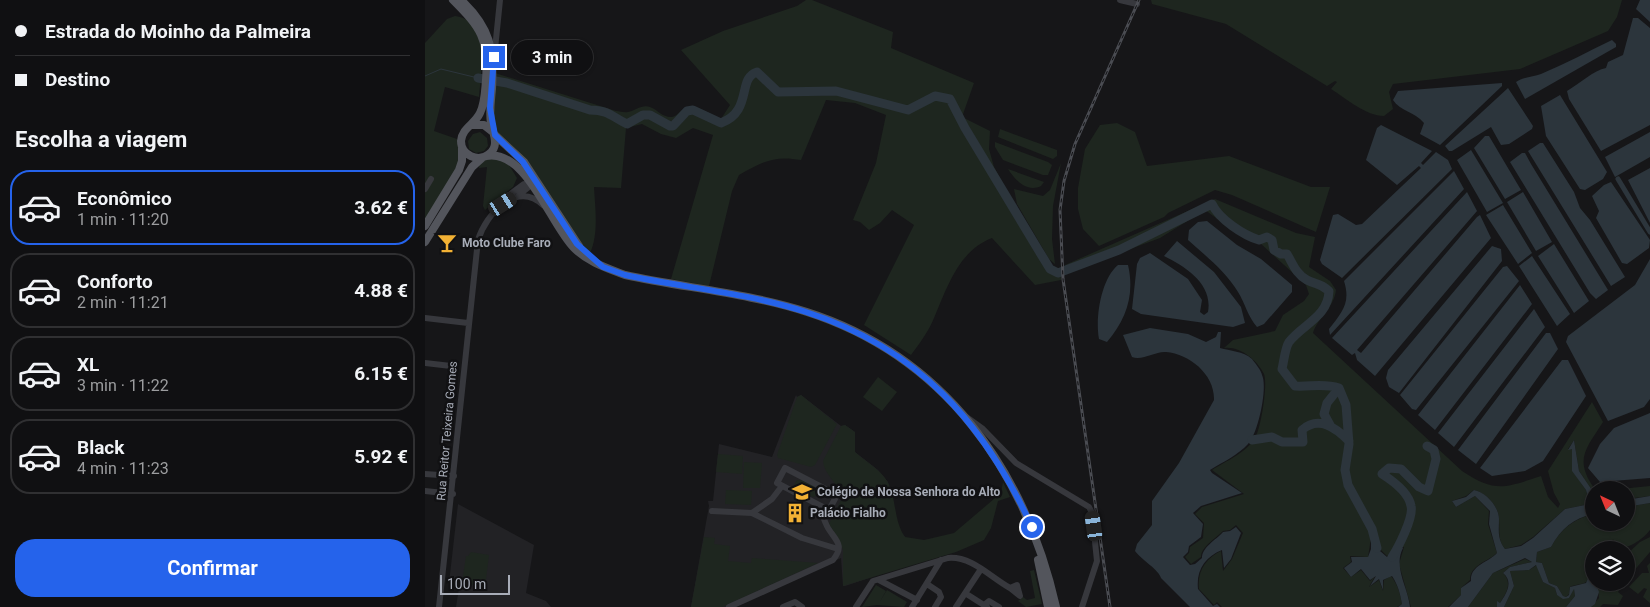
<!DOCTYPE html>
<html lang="pt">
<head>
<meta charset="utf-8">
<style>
  body { margin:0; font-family:Roboto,sans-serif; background:#19191b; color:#f1f3f6; height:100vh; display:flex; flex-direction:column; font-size:19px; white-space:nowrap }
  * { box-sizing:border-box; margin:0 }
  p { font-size:16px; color:#9c9d9f }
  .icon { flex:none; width:28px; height:28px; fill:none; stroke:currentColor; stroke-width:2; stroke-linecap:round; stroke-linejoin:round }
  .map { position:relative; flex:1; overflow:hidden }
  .panel { display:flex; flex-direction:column; background:#101012; width:425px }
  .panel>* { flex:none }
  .guide { display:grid; align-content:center; height:110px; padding:0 15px; background:#101012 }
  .needle { width:32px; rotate:317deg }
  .buttons { position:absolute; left:1160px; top:481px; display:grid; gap:10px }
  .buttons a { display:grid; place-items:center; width:50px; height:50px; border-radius:50%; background:#101012; box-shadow:0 1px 4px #0004,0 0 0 1px #303032; font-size:25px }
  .scale { position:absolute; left:15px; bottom:12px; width:70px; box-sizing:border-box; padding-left:5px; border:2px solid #a8adb8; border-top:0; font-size:14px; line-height:18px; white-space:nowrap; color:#a8adb8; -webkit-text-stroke:4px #111113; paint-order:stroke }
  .end { position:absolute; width:22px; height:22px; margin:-11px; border:6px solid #2563eb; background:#fff; box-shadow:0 0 0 2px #fff }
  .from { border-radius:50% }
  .bubble { position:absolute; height:35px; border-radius:18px; background:#101012; box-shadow:0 1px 4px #0004,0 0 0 1px #303032; font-size:16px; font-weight:700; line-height:35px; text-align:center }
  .car { position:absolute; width:15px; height:30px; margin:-15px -8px; border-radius:6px; box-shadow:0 0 4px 1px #0007; background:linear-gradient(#222 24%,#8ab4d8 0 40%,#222 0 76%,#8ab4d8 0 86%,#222 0) }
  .guide b { display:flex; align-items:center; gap:18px; height:48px; font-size:19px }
  .guide b+b { border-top:1px solid #303032 }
  .guide i { width:12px; height:12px; background:#f1f3f6 }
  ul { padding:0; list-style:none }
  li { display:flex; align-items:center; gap:15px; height:75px; margin:0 10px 8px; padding:0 5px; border:2px solid #303032; border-radius:20px }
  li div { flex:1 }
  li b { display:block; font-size:19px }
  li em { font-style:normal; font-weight:700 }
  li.active { border-color:#2563eb }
  li>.icon { width:45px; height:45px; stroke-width:1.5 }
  h2 { padding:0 15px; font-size:22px; line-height:60px }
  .button { display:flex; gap:10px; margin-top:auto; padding:10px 15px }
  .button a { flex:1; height:58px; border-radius:20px; background:#2563eb; color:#fff; font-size:20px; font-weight:700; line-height:58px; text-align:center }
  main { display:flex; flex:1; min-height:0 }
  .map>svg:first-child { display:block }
  .built { fill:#222225 }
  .green { fill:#1e261f }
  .water { fill:#2c353c }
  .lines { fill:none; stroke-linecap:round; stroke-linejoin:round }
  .stream { stroke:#2c353c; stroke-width:1 }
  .canal { stroke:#2c353c; stroke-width:5 }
  .river { stroke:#2c353c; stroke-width:9 }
  .minor { stroke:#37383d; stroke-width:6 }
  .major { stroke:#53555c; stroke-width:8 }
  .rail-casing { stroke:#4a4c52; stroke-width:3 }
  .rail { stroke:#111113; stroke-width:1; stroke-dasharray:4; stroke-linecap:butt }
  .route { stroke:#2563eb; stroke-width:6 }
  .labels { text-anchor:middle; stroke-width:5; stroke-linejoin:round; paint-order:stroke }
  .poi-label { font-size:12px; font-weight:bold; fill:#a8adb8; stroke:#111113; text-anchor:start }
  .street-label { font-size:12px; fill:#a8adb8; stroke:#111113 }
</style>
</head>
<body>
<main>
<section class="panel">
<div class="guide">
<b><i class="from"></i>Estrada do Moinho da Palmeira</b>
<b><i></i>Destino</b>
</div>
<h2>Escolha a viagem</h2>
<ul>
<li class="active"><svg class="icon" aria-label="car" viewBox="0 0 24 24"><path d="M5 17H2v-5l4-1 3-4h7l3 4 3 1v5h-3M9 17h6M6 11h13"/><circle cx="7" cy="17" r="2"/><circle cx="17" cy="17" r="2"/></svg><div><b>Econômico</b><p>1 min · 11:20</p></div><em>3.62 €</em></li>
<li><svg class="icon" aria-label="car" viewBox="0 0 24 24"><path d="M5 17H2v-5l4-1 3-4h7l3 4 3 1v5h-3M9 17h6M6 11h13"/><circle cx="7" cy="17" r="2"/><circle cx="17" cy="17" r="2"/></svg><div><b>Conforto</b><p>2 min · 11:21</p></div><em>4.88 €</em></li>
<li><svg class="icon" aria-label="car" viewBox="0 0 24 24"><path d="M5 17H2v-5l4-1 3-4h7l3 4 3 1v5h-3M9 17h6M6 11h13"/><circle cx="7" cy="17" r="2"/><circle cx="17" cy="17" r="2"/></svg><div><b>XL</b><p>3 min · 11:22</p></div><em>6.15 €</em></li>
<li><svg class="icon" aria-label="car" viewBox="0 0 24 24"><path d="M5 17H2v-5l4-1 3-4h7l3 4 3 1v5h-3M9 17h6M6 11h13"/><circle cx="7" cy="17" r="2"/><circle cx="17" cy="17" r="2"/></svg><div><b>Black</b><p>4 min · 11:23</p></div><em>5.92 €</em></li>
</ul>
<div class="button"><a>Confirmar</a></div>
</section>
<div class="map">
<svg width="1225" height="607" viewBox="0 0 1225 607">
  <rect width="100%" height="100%" fill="#161618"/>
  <path class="built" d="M371,395L372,397L376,395L416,426L420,425L430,432V452L453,470L463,482L474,529L480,537L447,577L420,586H418L416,558L308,607H266L284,506L283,501H288L294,444L347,457Z
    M33,504L109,545L101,593L121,601L126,607H31L34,588L24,583Z"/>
  <path class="green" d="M381,0H387L468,32L466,48L549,83L537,117L565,131L564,149L569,167L622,265L636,270V280L610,285L567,238C533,251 522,288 509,318C504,331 494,344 486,355L439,325L489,225L467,210L455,223L444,230L435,222L428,220L451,163L461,115L430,103L401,100L376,160C349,155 337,162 314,175L307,191L284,286L246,279L288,135L268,128L251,138L236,134L217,124L201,128L196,188L169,187C170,208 174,233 165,253L154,241L104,163L73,133L68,118L70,73L191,111C195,111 199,113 203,112C210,111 217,104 225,107C233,110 237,117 246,117C252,117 254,111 259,109C272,103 284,114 296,119L305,105L256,50L298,31L372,6Z
    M726,0H1197L1192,17L1183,31L1095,69L968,84L964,92L968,109L959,116C941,116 922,99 906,89L912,82L910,81L902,86L801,24L727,4Z
    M30,16C66,20 56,72 54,97L20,87L9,131L32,139L35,155L33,165L0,222V43L22,19Z
    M692,123L710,132L722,166L804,156L886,187H905L891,232L807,195L790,190L743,213L739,217L674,246L658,229L653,209V188L660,149L675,125Z
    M575,129L632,150V156L628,159L573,137Z
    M55,132L62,138L63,146L59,151L51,153L44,149L43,141L48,134Z
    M570,142L623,162L627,165L623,175H618L578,160L570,147Z
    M70,157L84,165L92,178L88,187L60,210L58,206L62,167L54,168L55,162Z
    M636,163L628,206L627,239L630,264L624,259L592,204L589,189L618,196L625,190Z
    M583,169L619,182L616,186C602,193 590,180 583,169Z
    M790,199L871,233L890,237L884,267L905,281L911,290C909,308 893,317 888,333L1037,471C1070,493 1080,488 1116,476L1123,497L1133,508L1135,504L1129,493L1123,471L1167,402L1178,422C1161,449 1149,459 1169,488L1174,490H1169V501L1167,490L1154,471L1149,440L1143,449H1147V470L1161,490L1165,504L1140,509L1108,537L1096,545L1080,549C1072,538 1075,531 1074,519C1074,506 1060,492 1049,490L1041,496L1027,501L1031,507L1050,496L1064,511L1063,524L1072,553C1062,562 1045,565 1045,580L1036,588V595L1023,607H986L974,564L979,547H972L962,556L956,550L952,540L946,538L943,557L925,556L926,562L918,568L926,577L936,570L945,581L950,576L944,587L954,580L958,591L959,580L966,576C973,585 975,593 977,604L972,607H797L792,602L789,605L774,589C772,571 781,558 796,551L798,571L807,559L818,533L811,525L805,530L798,531C790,539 776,547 776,557L766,564L760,557L764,553L765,547L778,538L779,523L770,514L777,507L819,494L787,470C801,461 821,453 830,438C836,428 843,384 839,374C832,360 815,346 799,348L808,340L850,331L858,315L879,301L884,294L881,285L835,243L813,234L780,210L735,238L643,272L640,265Z
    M453,377L472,392L457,411L438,397Z
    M376,395L412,424L390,465L386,467L353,458L352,455L372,397Z
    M420,425L430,432V452C441,462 455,469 462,481C472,498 468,520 480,537L499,540L529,533L576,493L578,482L585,497L573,501L566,528L559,540L531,552L418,586V550L414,540L404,524L418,496C412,483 399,474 398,461L416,426Z
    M293,454L318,456L317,474L291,472Z
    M319,462L337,463L335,488H318Z
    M372,480C380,480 392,486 395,494L388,497L375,492L369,485Z
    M1225,486V496L1201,499V490H1185Z
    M301,490L327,491L326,505L300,504Z
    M1225,503V530C1217,541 1200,550 1187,550L1190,544L1188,539L1184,550H1169C1169,559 1169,576 1161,582C1157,585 1150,584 1145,587L1144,594L1141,597L1138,596L1132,586L1124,583L1117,563L1111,562L1112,552L1126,547C1136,529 1148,519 1169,514V522H1201V507Z
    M279,537L290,538L289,544L305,546L303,561L326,563L327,558L393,563L297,607H266Z
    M1225,537V552L1201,580V555L1215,542Z
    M46,552L64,555L60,587L37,583L41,556H43Z
    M1100,559L1107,562L1085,567L1078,573C1088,583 1081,593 1075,603L1072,602V607H1043L1068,573Z
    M1225,563V603L1218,597L1222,589L1219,588L1213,594L1204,587L1217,573H1224L1222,566Z
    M1112,565L1118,582L1130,588L1132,595L1144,598L1149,588L1150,596L1141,607H1079L1089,586L1085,571L1104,570Z
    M609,570L617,604L601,607L593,601L598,597L602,600L610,598L605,571Z
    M1172,583H1199L1193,592L1198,596L1193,605L1178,604L1175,607H1166L1174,598Z
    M451,585L461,591L454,603L462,590L482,602L479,607L452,605L437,607Z"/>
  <path class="water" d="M1215,0H1225V22L1211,9Z
    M1208,18H1213L1225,28V125L1176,151L1144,99L1142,91C1154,84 1169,70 1181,68L1183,62L1198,55Z
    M1187,40L1191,44V47L1100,99L1091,82C1097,77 1108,77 1116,74C1140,64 1164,51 1187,40Z
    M1077,83V86L1015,145L995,134L999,123C990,112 975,111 968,100L973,91Z
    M1083,88L1108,126L1107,129L1084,144L1076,145L1066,127L1027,151H1024L1020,146Z
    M1135,95L1182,172L1178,179L1160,190L1155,189L1121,136L1116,106Z
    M956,125L1007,151L996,163L998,165L1011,152L1023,160L1027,169L917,278L897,264L895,260L908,215L913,214L931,225L937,224L996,168L994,166L972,185L941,160L952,128Z
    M1225,132V157L1190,177L1180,157Z
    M1060,136H1064L1096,190L1080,199L1049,148Z
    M1115,143H1118L1149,192L1155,208L1165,220L1200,277L1186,286L1103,151Z
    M1046,150L1078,203L1062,212L1032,160Z
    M1097,153H1100L1106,164L1183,290L1171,299L1165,293L1085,162Z
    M1225,168V223L1203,180Z
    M1029,171L1039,189L905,335L904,329C917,312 926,303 919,281Z
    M1186,182L1225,240L1224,248L1202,264L1197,263L1171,218L1174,211L1167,196L1179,185Z
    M1042,192L1052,211L932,350L936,353L1052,217L1055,215L1066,238L950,376L932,360L930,353L927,355L907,338Z
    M1098,192L1127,242L1111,251L1082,202Z
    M1078,205L1107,253L1093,264L1061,215Z
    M782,221L812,245L836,259L867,285V292L839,324L832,327C823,317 820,303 813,292C801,272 781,256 763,240L764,230L773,222Z
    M752,241L789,272L816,307L820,323L808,327L716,314L707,309L712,264L715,258L725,253L763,279L777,300L775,312L779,315L783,312C788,284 761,267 739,256Z
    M1129,244L1164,301L1149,313L1113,256Z
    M1067,246L1076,249L1077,261L974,393L964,387L961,378L963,370Z
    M1107,256L1145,314L1132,326L1094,266Z
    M1225,259V399L1219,407L1183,421L1141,342L1143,336L1210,285Z
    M693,265H703C710,295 701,320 682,342L674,339C670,318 676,279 693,265Z
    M1082,266L1094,281L991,410L987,409L975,395L1078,267Z
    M1095,285L1107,304L1010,430L993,415Z
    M1109,309L1120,327L1029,447L1013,433Z
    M725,328L763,334L781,342L791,337L793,332H796L795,348C805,351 818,351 827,359C830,363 836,370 837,375C843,387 833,434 823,444C813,455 798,462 785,470L787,473L817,493L776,506L768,513L778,524L776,537L764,546L763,552L758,557L765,565L770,564L777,558C777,547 791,540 798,532L805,531L811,527L816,533L806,559L799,568L797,550C780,557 771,570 773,589L788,606L792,604L795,607H765L736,578C734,570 717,560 710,551L712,544L727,525V501L754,463L789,400C790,375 765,354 741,352C730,351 718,361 707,357L698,335Z
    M1121,333H1125L1133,349L1051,464L1033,450Z
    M1137,360H1143L1161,396L1118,461L1100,471L1067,476L1055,468Z
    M1225,413V478L1175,482L1163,468L1175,444L1189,428Z
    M1149,440L1154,471L1167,490L1169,514C1148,518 1136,529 1126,547L1112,552L1111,562L1117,563L1124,583L1132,586L1138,596L1141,597L1144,595L1145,587L1161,583L1169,565L1168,580L1171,583L1174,592L1170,604L1166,607H1141L1150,596L1149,589L1144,598L1138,599L1132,595L1130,588L1118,582L1111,565L1104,570L1085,571L1089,586L1079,607H1072V601L1075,603C1081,594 1089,582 1078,573L1085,567L1107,562L1100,558L1068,573L1043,607H1024L1036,595V588L1046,581C1045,565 1063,563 1072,553L1064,524L1065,511L1050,496L1031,507L1027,501L1041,497L1049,490C1061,492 1074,507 1074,519C1074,531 1072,538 1080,549L1096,546L1108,538L1140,509L1165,504L1161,490L1147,471V449L1143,450Z
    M1225,496V503L1201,507V500Z
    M946,539L952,540L955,551L962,557L972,548H978C968,567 983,587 985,607H973L977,604C975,593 973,585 967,576L958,580V590L954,579L945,586L951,576L945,580L936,569L926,577L919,568L927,562L926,557H943L946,549Z"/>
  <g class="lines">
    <path class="stream" d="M0,76L16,69L53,78"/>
    <path class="canal" d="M1193,179L1225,232"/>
    <path class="river" d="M53,78L82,83L165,110C184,110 187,117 202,124L218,115H225L245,126H248L262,111L268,110L296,123C328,111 312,78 332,72L353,92L411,91L483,110L510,96L525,99L540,128L614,251L625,269L633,273L694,250L787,204C794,219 818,235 834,240L842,237L847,240L849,250L856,254H862C868,264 871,274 882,280C891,285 894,282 904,291C903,317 878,324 864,342C860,348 859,361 857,369L870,386C885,387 899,383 914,388L921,405L924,444L920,470L923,485L947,529L952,548
      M905,425L899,414L902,403L914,388
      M827,440L847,437L857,442H878L877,430C894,415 911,428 924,441
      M967,557C973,548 989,517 986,506C984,493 968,481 957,474L964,468L976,469L994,487L1003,491L1011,459L1009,450L1002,446"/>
    <path class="minor" d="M695,0L712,4
      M69,59L75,0
      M0,189L6,179
      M94,195L105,186L107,180
      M72,204L99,184H109
      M0,318L43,323
      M0,363L26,366
      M540,416L558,429L591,463L664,507L667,513L672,561L657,607
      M0,474L29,476
      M0,491L28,494
      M287,511L327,513L377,538L413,549
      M327,513L347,499L357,486
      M454,580L492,600
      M502,584L514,592L516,597L510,607
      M540,593L562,607
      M559,605L564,601L574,607
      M14,607L53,240C61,214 92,180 118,205
      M304,607L408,560C420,545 411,541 403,528C399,521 397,513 394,505L352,483L360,468L412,495L404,510L394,505
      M358,607L370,602L377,607
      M431,607L448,581L523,558C547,556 565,577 585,588L592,585L595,596L585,588
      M487,607L516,560
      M531,607L556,569"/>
    <path class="major" d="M28,0C56,28 64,39 61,80C60,91 60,103 55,113C50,124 37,128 36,141C36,155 53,163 64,154C75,146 68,134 66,123C64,112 66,100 67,89C69,49 66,28 36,0
      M47,125H59L68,132
      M70,135L99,162L154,246
      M61,156C101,148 125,224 149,248C163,262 182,268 200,275C260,288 323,293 382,312C519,356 600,470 631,607
      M0,226L34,170L37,161V148
      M0,242L47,167L57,158
      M613,560L623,607"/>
    <defs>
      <path id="rail" d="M685,607L638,279L635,210L639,181L650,144L714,0"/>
    </defs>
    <use href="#rail" class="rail-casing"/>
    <use href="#rail" class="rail"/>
  </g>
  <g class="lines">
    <path class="route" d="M69,57L65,108L70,135L98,162L152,244L178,267L200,275C260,288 323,293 381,312C493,348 559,423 607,527"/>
  </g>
  <defs>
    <symbol id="bar-bare" viewBox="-9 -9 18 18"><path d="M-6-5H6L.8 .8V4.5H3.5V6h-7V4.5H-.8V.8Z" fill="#f2b134" stroke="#111113" stroke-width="2.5" paint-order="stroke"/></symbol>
    <symbol id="school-bare" viewBox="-9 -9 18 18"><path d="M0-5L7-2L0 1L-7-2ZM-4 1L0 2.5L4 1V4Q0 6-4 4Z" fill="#f2b134" stroke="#111113" stroke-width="2.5" paint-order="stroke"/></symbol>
    <symbol id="building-bare" viewBox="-9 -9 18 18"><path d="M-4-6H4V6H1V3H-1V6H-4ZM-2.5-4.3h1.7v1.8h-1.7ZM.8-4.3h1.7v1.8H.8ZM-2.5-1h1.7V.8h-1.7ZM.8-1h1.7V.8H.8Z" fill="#f2b134" stroke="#111113" stroke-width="2.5" paint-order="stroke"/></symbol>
  </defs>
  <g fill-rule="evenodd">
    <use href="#bar-bare" x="8" y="229" width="28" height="28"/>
    <use href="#school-bare" x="363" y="478" width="28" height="28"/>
    <use href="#building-bare" x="356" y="499" width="28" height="28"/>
  </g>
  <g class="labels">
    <g class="poi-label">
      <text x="37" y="247">Moto Clube Faro</text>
      <text x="392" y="496">Colégio de Nossa Senhora do Alto</text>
      <text x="385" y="517">Palácio Fialho</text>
    </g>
    <g class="street-label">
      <text transform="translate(22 431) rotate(-85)" y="4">Rua Reitor Teixeira Gomes</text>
    </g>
  </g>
</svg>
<div class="buttons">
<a><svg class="needle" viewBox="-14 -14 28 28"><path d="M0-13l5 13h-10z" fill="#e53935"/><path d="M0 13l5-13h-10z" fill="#9c9d9f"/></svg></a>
<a><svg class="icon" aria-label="layers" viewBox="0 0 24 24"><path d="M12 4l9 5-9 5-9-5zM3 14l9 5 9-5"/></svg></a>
</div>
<div class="scale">100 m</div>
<i class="end from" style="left:607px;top:527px"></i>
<i class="end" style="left:69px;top:57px"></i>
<div class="bubble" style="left:86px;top:40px;width:82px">3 min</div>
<i class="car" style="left:78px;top:204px;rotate:58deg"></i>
<i class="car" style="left:669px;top:526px;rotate:352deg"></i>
</div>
</main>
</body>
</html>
